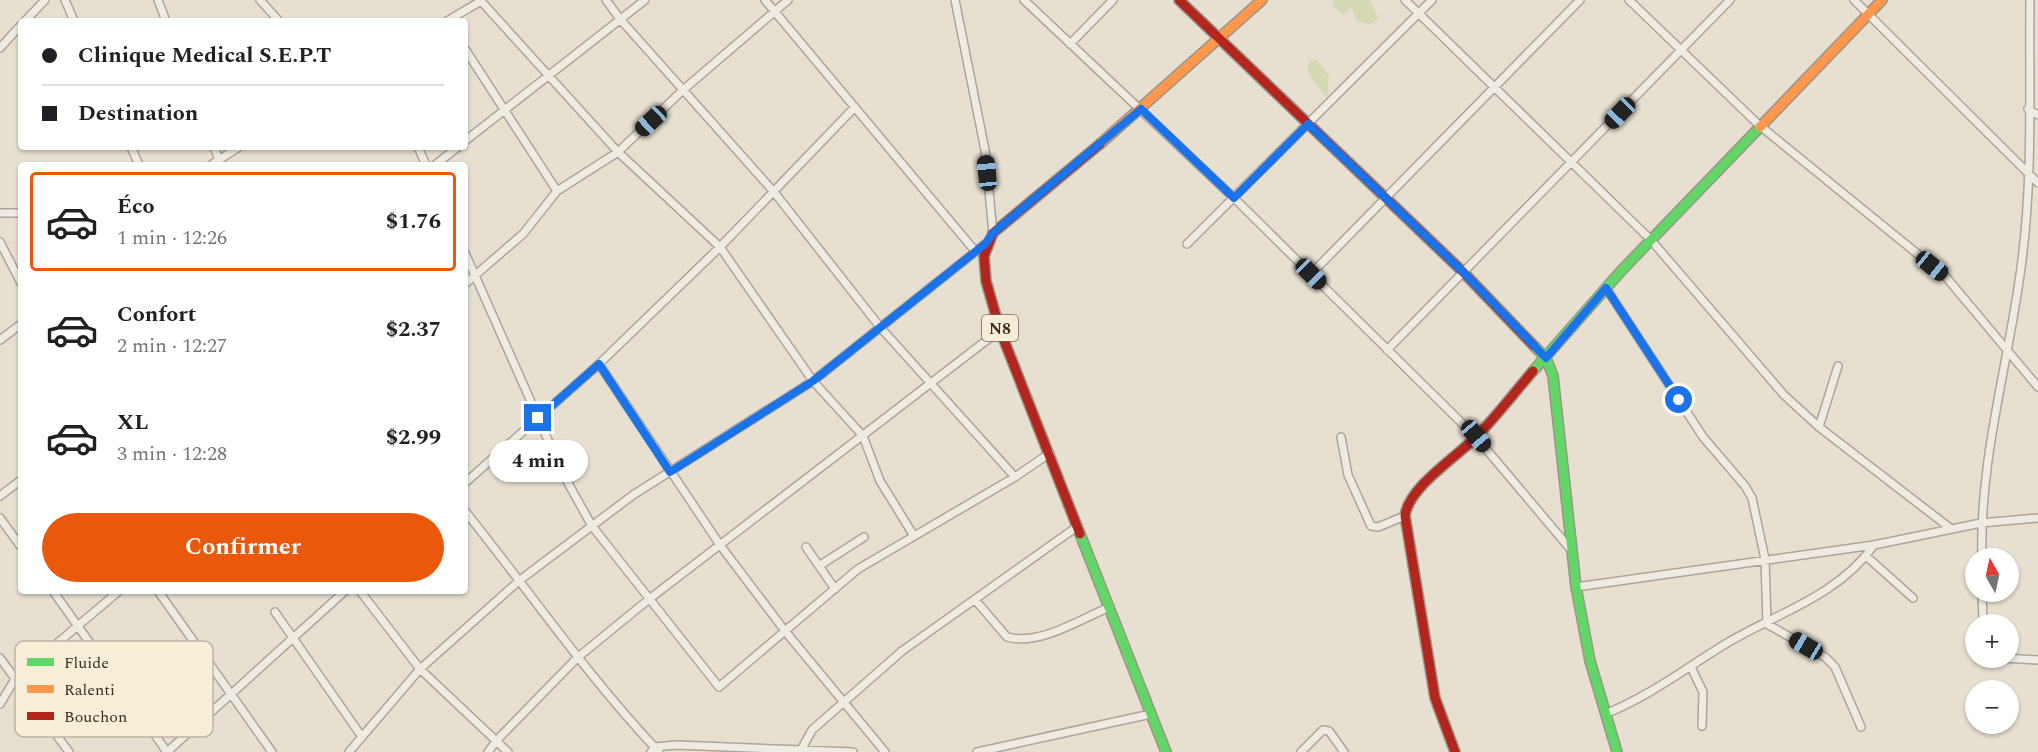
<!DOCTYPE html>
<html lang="fr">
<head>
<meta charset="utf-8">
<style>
  body { margin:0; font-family:Spectral,serif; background:#f6f6f6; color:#202124; height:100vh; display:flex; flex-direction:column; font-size:22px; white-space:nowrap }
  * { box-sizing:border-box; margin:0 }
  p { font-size:20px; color:#757577 }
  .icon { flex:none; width:33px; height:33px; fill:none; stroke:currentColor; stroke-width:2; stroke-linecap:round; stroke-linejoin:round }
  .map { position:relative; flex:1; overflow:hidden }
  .details { position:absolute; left:18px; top:162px; width:450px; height:432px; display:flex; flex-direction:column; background:#fff; border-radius:6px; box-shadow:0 2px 4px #0004 }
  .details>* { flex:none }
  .banner { position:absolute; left:18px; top:18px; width:450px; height:132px; border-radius:6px; box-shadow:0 2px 4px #0004; display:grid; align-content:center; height:132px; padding:0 24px; background:#fff }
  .needle { width:39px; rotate:351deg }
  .controls { position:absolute; left:1965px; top:548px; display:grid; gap:12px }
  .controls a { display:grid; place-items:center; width:54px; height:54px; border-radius:50%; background:#fff; box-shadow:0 2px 4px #0004; font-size:30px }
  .end { position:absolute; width:27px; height:27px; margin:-14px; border:8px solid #1a73e8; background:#fff; box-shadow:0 0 0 3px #fff }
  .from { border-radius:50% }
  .bubble { position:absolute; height:42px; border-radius:21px; background:#fff; box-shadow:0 2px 4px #0004; font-size:20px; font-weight:700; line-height:42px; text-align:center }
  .car { position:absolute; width:18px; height:36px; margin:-18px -9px; border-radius:8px; box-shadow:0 0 4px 2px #0007; background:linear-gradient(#222 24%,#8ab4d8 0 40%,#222 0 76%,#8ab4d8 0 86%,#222 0) }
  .banner b { display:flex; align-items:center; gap:21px; height:57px; font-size:22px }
  .banner b+b { border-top:2px solid #e0e0e0 }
  .banner i { width:15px; height:15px; background:#202124 }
  ul { padding:10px 0 0; list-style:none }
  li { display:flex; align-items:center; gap:18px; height:99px; margin:0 12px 9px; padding:0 12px; border:3px solid transparent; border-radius:6px }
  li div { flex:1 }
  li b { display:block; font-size:22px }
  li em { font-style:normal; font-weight:700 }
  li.active { border-color:#ea580c }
  li>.icon { width:54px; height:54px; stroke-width:1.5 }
  .cta { display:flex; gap:12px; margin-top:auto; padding:12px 24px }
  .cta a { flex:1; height:69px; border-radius:36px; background:#ea580c; color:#fff; font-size:24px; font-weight:700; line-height:69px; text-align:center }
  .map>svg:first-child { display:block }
  .green { fill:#d6d7b3 }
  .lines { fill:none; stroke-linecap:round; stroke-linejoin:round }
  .street-casing { stroke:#ada599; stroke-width:10 }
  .fast-casing { stroke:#9c958a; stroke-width:12 }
  .slow-casing { stroke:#9c958a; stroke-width:12 }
  .jam-casing { stroke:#9c958a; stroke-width:12 }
  .street { stroke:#efebe3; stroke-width:7 }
  .fast { stroke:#63d668; stroke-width:9 }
  .slow { stroke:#ff974d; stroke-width:9 }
  .jam { stroke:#b3261e; stroke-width:9 }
  .route { stroke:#1a73e8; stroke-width:8 }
  .labels { text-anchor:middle; stroke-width:5; stroke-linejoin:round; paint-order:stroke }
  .shield { fill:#f7eed8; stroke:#756857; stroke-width:1.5 }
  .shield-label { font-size:16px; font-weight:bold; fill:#3d2e20 }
  .key { fill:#f7eed8; stroke:#bfb4a1; stroke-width:1.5 }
  .key-label { font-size:16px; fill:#3d2e20 }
</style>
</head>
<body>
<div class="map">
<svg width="2038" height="752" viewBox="0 0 2038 752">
  <rect width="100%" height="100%" fill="#e7e0d1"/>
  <path class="green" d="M1334,0H1369L1379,18L1369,25L1356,20L1351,6L1344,15L1332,5Z
    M1309,60H1317L1329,76L1327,98L1308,73Z"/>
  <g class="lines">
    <defs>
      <path id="street" d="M65,0L74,21
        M158,0L166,21
        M260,0L279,21
        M480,0L618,152L720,247L813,381L863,436L880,481L914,536
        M606,0L620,19L774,192L880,327L1015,477
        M765,0L975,251
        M955,0L985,150L993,233
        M1024,0L1234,198L1476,437L1572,551
        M1405,0L1651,240L1784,395L1819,427L1950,528
        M1629,0L1759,125L1946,277L2038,387
        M1854,0L2038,183
        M25,21L45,0
        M447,21L481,1
        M1070,44L1113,0
        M0,48L21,25
        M465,49L557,191
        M2028,109L2038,115
        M465,141L645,0
        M131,147L139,165
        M214,147L219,160
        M418,147L426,165
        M211,165L239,147
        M435,165L458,147
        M0,213H21
        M0,242L21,283
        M1187,244L1432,0
        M465,253L563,474L592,526L719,687L858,569L1015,477L1050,453
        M1311,274L1580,0
        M465,284L523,234L557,191L618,152L683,90L788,0
        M1606,288L1703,437L1745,486L1752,498L1765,559L1767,624L1825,657L1835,667L1861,727
        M0,340L21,324
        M1387,350L1730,0
        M599,364L720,545L785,631L885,752
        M1819,427L1838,366
        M1341,437L1348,475L1371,526L1378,527L1405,516
        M465,483L599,364L720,247L855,107
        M0,496L21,480
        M465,511C530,592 588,677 659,752
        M0,518L21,547
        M806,547L835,589
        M1866,556L1913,598
        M1982,558C1979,457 2010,359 2022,260C2033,175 2029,86 2030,0
        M819,566L864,537
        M1576,587L1874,545L1981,523L2038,518
        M53,591L167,752L345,591
        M158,591L272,752
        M360,591L420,669L508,752
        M1982,591L1983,624
        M976,601L1007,637C1040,646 1080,619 1110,607
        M275,612L362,737
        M1984,657L2038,660
        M0,658L69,752
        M1691,667L1703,692L1702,726
        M0,704L15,679L119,591
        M1605,714C1650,696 1686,668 1727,643C1779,612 1838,596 1874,545
        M801,750L812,730L902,651L1078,526
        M349,752L420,669L520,580L633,495L813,381L985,244
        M488,752L497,740L577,658L648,600L1000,330
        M651,752L655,747L676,745L853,752
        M977,752L1151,714
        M1301,752L1323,730L1329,731L1344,752"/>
      <path id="fast" d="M1534,346L1546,358L1553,376L1576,587L1590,661L1617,752
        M1533,371L1622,270L1760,127
        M1080,534L1166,752"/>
      <path id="slow" d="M1760,127L1882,0
        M1100,144L1262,0"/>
      <path id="jam" d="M1179,0L1463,272L1534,346
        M1080,534L1000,330L986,281L984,256L993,233L1100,144
        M1455,752L1435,698L1405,516C1408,488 1455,458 1475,438C1496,417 1514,393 1533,371"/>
    </defs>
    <use href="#street" class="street-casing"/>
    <use href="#fast" class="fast-casing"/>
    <use href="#slow" class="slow-casing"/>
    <use href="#jam" class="jam-casing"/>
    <use href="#street" class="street"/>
    <use href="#fast" class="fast"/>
    <use href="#slow" class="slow"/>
    <use href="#jam" class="jam"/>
  </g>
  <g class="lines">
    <path class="route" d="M538,418L599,364L670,472L813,381L985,244L993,233L1141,109L1234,198L1308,124L1463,272L1546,358L1606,288L1679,400"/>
  </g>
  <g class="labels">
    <rect class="shield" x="982" y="315" width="36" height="26" rx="4.5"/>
    <g class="shield-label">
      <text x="1000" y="334">N8</text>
    </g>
  </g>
  <rect x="15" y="641" width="198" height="96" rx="9" class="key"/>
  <rect x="27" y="658" width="27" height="8" fill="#63d668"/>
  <rect x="27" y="685" width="27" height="8" fill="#ff974d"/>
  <rect x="27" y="712" width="27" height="8" fill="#b3261e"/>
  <g class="key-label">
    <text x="64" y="668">Fluide</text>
    <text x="64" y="695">Ralenti</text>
    <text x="64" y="722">Bouchon</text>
  </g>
</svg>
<div class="controls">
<a><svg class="needle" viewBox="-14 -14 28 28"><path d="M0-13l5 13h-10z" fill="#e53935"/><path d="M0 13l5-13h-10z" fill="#757577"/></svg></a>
<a>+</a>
<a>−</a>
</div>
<i class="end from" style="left:1679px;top:400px"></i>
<i class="end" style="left:538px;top:418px"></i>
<div class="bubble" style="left:489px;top:440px;width:99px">4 min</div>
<i class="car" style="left:1620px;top:113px;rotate:224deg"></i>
<i class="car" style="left:651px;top:121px;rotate:227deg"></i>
<i class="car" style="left:987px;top:173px;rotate:354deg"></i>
<i class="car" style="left:1932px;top:266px;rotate:129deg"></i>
<i class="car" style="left:1311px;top:274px;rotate:135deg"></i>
<i class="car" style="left:1476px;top:436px;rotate:140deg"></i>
<i class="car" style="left:1806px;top:646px;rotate:300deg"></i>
<div class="banner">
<b><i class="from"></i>Clinique Medical S.E.P.T</b>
<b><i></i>Destination</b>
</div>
<section class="details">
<ul>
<li class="active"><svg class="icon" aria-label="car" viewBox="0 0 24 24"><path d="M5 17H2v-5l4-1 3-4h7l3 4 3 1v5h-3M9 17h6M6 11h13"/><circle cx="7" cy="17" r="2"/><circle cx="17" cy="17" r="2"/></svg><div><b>Éco</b><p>1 min · 12:26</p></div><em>$1.76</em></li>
<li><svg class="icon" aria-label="car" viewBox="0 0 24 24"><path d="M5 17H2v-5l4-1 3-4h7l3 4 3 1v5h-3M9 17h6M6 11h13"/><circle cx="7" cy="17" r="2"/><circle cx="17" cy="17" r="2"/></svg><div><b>Confort</b><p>2 min · 12:27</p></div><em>$2.37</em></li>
<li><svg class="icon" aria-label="car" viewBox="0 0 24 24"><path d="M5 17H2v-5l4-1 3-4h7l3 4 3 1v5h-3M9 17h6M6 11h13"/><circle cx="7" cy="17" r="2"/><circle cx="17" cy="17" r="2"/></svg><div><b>XL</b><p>3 min · 12:28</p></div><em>$2.99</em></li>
</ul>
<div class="cta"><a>Confirmer</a></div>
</section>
</div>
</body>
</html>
